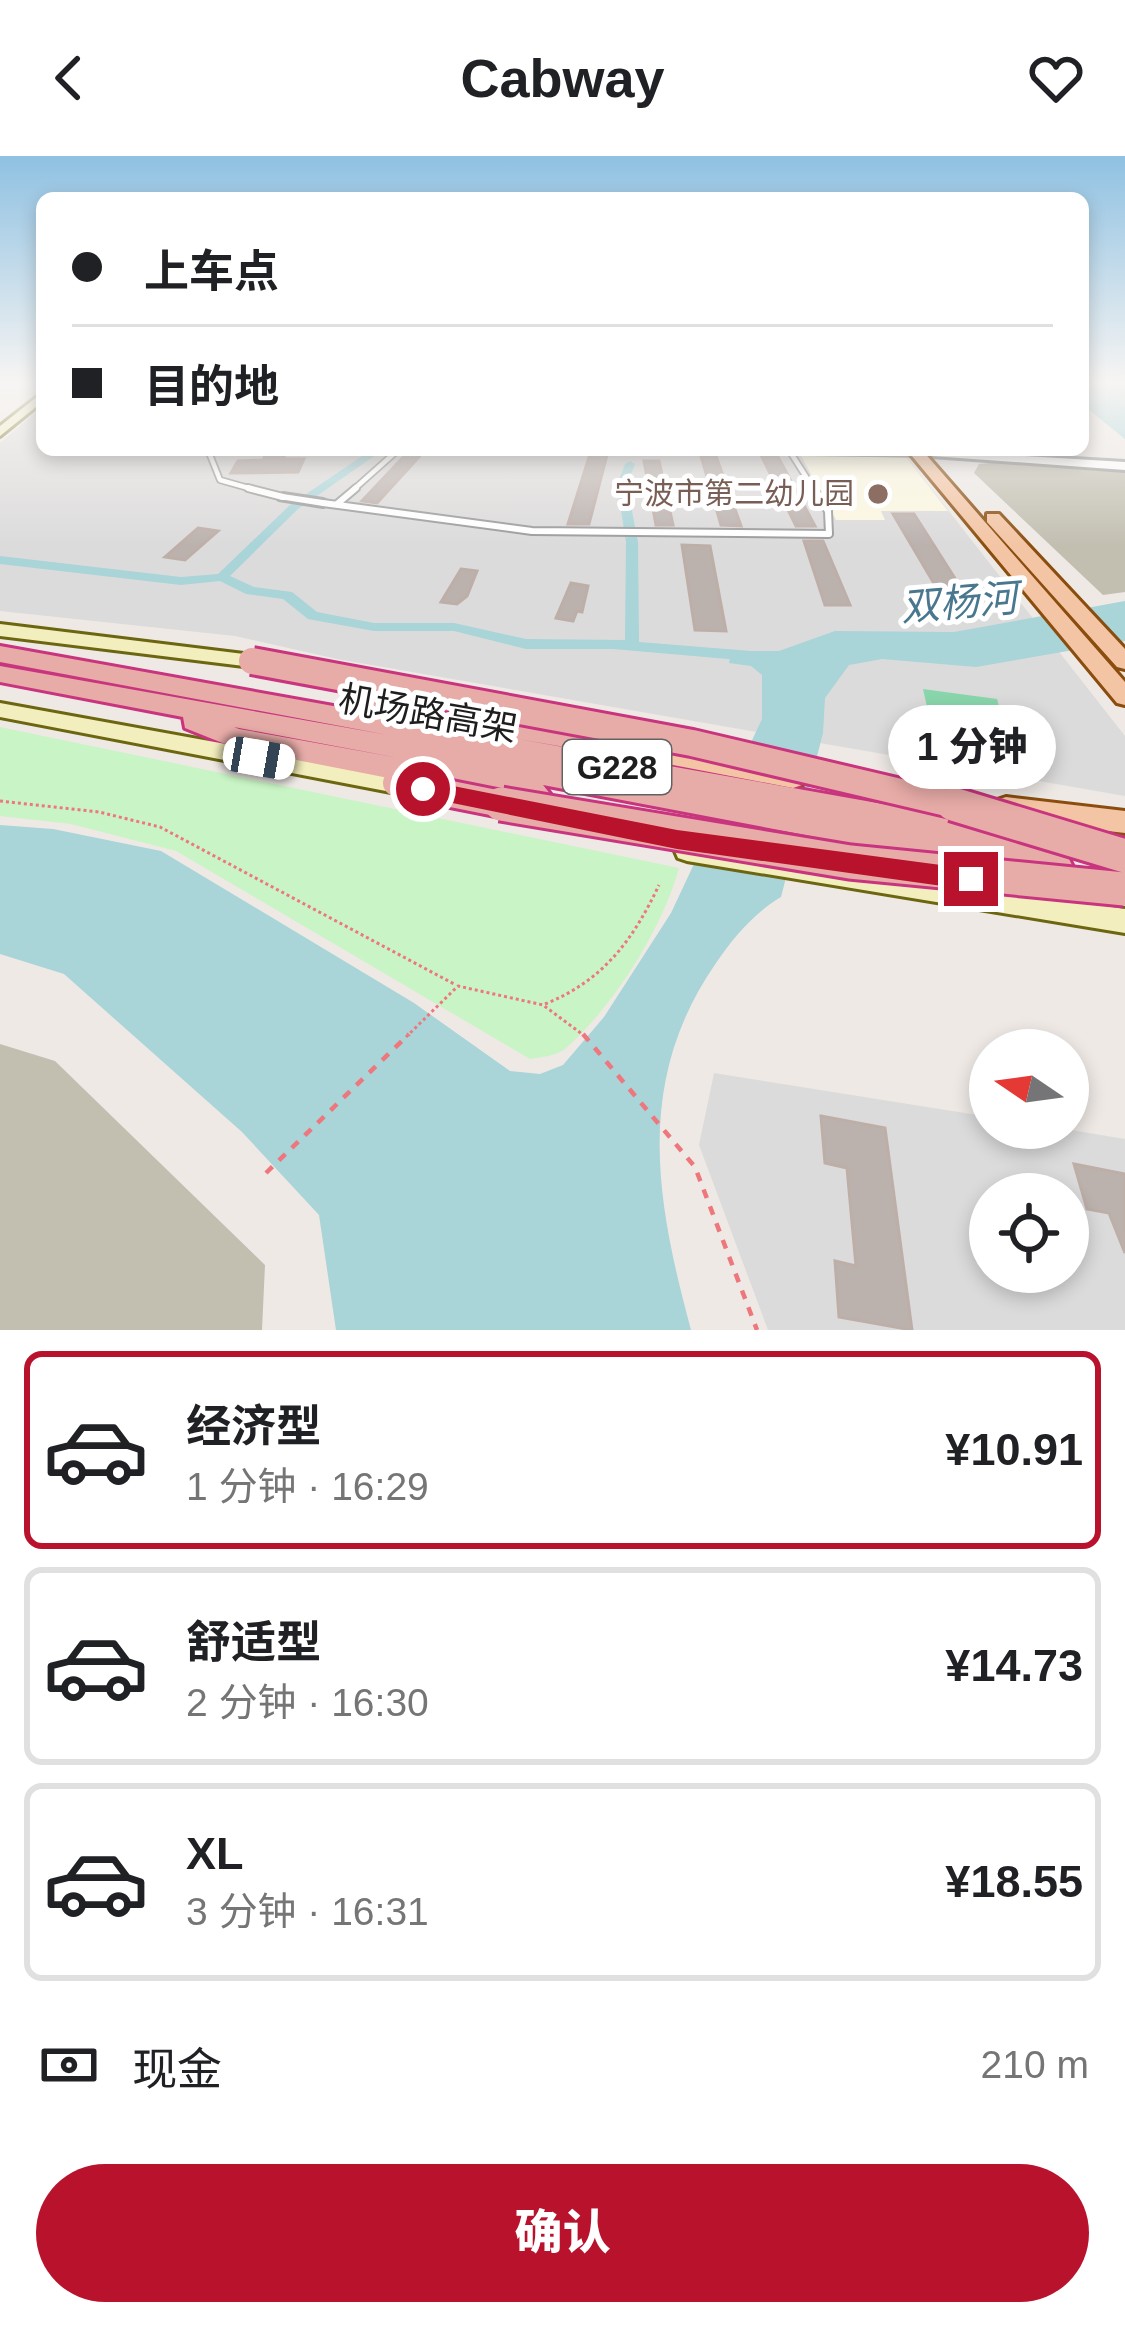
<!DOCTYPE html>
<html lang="zh">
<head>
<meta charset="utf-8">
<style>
  body { margin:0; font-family:Helvetica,"Noto Sans SC",sans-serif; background:#f6f6f6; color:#202124; height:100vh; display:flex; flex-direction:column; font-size:45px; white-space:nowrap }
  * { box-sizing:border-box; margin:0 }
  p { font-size:39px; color:#757577 }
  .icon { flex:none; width:66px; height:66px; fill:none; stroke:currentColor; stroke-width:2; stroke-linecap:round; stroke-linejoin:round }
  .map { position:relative; height:1174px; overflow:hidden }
  .details { display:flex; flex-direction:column; background:#fff; flex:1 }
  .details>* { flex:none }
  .top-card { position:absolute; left:36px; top:36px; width:1053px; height:264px; border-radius:18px; box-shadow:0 6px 18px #0003; display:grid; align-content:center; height:264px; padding:0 36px; background:#fff }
  .needle { width:78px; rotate:283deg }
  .fabs { position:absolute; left:969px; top:873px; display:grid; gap:24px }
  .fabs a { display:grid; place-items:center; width:120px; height:120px; border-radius:50%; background:#fff; box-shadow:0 6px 18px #0003; font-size:60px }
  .end { position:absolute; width:54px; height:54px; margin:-27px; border:15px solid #b9122d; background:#fff; box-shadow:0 0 0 6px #fff }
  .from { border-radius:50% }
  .bubble { position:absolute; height:84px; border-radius:42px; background:#fff; box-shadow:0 6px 18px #0003; font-size:39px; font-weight:800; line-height:84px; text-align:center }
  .car { position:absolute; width:36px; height:72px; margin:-36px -18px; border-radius:15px; box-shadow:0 0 9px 3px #0007; background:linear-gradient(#fff 24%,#345 0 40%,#fff 0 76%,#345 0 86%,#fff 0) }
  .top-card b { display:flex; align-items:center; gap:42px; height:114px; font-size:45px }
  .top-card b+b { border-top:3px solid #e0e0e0 }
  .top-card i { width:30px; height:30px; background:#202124 }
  ul { padding:21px 0 0; list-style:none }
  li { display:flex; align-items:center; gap:36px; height:198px; margin:0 24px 18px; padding:0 12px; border:6px solid #e0e0e0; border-radius:18px }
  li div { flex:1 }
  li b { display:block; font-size:45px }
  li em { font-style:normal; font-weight:800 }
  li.on { border-color:#b9122d }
  li>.icon { width:108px; height:108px; stroke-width:1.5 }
  .pay { display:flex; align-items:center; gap:30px; height:132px; padding:0 36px; font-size:45px }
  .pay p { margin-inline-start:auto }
  .cta { display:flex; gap:24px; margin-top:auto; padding:24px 36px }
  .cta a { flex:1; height:138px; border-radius:72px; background:#b9122d; color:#fff; font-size:48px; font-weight:800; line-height:138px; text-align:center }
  header { display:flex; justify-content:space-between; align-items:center; height:156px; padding:0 36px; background:#fff; font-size:54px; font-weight:800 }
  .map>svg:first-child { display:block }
  .residential { fill:#dcdbdb; fill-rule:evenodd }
  .education { fill:#fcf7e0 }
  .construction { fill:#c2bfb1 }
  .park { fill:#c9f4c5 }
  .pitch { fill:#8ad6ac }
  .water { fill:#a9d4d8 }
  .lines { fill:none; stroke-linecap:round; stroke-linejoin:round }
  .canal { fill:#a9d4d8; fill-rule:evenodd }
  .building { fill:#bbb2ae; stroke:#beaea8; stroke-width:3 }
  .service-far1-casing { stroke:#9b9b9b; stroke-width:8 }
  .service-casing { stroke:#9b9b9b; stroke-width:10 }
  .minor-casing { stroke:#9b9b9b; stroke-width:6 }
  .tertiary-casing { stroke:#9b9b9b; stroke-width:6 }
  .secondary-casing { stroke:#6b660f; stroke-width:6 }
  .primary-casing { stroke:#8a4d0e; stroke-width:6 }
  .trunk-casing { stroke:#c9347f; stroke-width:6 }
  .path-far1 { stroke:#ed777d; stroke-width:3; stroke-dasharray:3 3; stroke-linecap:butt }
  .path { stroke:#ed777d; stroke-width:4.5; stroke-dasharray:9 9; stroke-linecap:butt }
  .service-far1 { stroke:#fff; stroke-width:4.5 }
  .service { stroke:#fff; stroke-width:6 }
  .minor { fill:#fff; fill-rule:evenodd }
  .tertiary { fill:#fff; fill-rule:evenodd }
  .secondary { fill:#f3eebd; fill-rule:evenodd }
  .primary { fill:#f3c5a4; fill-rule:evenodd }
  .trunk { fill:#e8aca8; fill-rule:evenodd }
  .trunk-bridge-far1-casing { stroke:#c9347f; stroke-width:32; stroke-linecap:butt }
  .trunk-bridge-casing { stroke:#c9347f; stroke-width:39; stroke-linecap:butt }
  .trunk-bridge-far1 { stroke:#e8aca8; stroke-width:26 }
  .trunk-bridge { stroke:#e8aca8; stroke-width:33 }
  .route { fill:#b9122d }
  .education-dot { fill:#8d6e63; stroke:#fff; stroke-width:4.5 }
  .labels { text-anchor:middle; stroke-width:10; stroke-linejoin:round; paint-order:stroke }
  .far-education-label { font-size:30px; fill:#785e54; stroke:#fff; text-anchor:end }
  .shield { fill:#fff; stroke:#626262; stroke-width:3 }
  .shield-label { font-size:33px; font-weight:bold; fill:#1e1e1e }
  .street-label { font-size:36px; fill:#1e1e1e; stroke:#fff }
  .water-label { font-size:39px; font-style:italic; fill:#49778f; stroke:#fff }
</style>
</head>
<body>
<header><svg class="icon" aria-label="back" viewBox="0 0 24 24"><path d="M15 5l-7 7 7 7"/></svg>Cabway<svg class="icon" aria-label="heart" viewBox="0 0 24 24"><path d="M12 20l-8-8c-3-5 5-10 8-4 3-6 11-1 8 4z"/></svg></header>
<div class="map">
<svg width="1125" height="1174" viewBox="0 0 1125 1174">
  <rect width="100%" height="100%" fill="#eee9e5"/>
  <path class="residential" d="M42,251V294H901L1125,580V640L337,503L235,480L0,455V287Z
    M714,917L990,961V972H1059L1125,983V1174H768L699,989ZM990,1038H1068V1116H990Z"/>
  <path class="education" d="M799,296H902L948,355H881L885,364H836Z"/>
  <path class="construction" d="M1001,306L1125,316V436L1103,439L974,317L979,308Z
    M0,888L55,905L265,1109L262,1174H0Z"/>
  <path class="park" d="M0,571L679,712C662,773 614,850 565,893C556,900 541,901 530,903L176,695L71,668L0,660Z"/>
  <path class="pitch" d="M923,533L997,543L1005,571L929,560Z"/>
  <path class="water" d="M1125,225V283L1083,249V229Z
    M1125,445V485L976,511L882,503L849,509L825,542L823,577L781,741C754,757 733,782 716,807C634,925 656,1044 691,1174H336L319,1059L242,976L64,818L0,798V669L53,673L161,695L414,847L510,915L540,918L563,909L604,861L671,757L762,563V519L751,510L729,507L731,495H779L835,475L954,476Z"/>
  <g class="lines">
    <path class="canal" d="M371,294H383L298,353L230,420L254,431L292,436L317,456L374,467H454L526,483L625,484L626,386L617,329L625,308L630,305L635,308L627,329L638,386L639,486L751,495L758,500L751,505L613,493H526L454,475H374L308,463L283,443L246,438L220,425L181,429L0,408V400L181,421L218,418L290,349Z"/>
  </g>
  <path class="building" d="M268,294H287L283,303H304L298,316L231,317L238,305L263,304Z
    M410,294L419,301L377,347L362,345Z
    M590,298L607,299L589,368H568Z
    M761,299H777L815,370H796Z
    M701,300H716L741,370L721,369Z
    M644,305H659L673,369H656Z
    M893,358H914L970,446H945Z
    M198,372L218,375L185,404L165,401Z
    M804,385H823L850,449H825Z
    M682,389L710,390L726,475L695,474Z
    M461,413L477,415L467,440L457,448L441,446Z
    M571,427L588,430L582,456L577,455L573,465L556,462Z
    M821,960L885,972L912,1174L839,1161L835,1105L856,1110L847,1012L825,1007Z
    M1074,1008L1125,1018V1097L1109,1057L1087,1053Z"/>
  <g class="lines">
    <defs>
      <path id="service-far1" d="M208,294L220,324L259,335
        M789,294L815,335
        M352,335L398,294"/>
      <path id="service" d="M248,332L283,341
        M323,347L532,375L829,378L828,355L813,332
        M337,348L356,332"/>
      <path id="minor" d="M800,294H936L937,296L932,299L805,297Z
        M283,338L323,344L329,347L323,350L279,343L278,341Z"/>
      <path id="tertiary" d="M927,294L1125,306V314L932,300L928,299Z"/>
      <path id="secondary" d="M42,237V246L0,280V270Z
        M0,468L252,499L261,505L252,511L0,480Z
        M0,547L412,622L420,625L423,631L420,637L412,640L0,561Z
        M687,685L1125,753V777L687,705L678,702L675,695L678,688Z"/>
      <path id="primary" d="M907,294H922L1125,526V549L1117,547Z
        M987,358H999L1125,493V513L1117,511L987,366Z
        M647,586L793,612L802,615L806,622L802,629L793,632L647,604L638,602L635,595L638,588Z
        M1006,641L1125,655V677L1006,663L997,660L993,652L997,644Z"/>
      <path id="trunk" d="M0,490L361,555L350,546L363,537L647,585L657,588L661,595L657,602L647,605L518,583L1046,677L1057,681L1061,690L1057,699L1069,703L1074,713L1069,723L1058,727L543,629L551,639L547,647L537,651L235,592L185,572L183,561L0,526V510L388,579L0,506ZM234,571L399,602L239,573Z"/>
    </defs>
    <use href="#service-far1" class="service-far1-casing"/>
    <use href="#service" class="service-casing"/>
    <use href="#minor" class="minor-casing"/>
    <use href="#tertiary" class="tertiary-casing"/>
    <use href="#secondary" class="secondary-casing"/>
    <use href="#primary" class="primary-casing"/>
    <use href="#trunk" class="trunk-casing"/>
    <path class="path-far1" d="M0,645L99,656L160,671L456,829
      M545,848C603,825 633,784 659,729
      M406,881L458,830L543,849L586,881"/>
    <path class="path" d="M583,878L695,1011L757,1174
      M266,1017L409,878"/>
    <use href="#service-far1" class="service-far1"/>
    <use href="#service" class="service"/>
    <use href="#minor" class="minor"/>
    <use href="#tertiary" class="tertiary"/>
    <use href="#secondary" class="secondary"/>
    <use href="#primary" class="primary"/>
    <use href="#trunk" class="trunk"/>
    <defs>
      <path id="trunk-bridge-far1" d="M252,505L692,587L964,651
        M396,627L516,651"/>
      <path id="trunk-bridge" d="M501,648L850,706L1125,733
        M953,648L1125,700"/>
    </defs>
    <use href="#trunk-bridge-far1" class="trunk-bridge-far1-casing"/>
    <use href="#trunk-bridge" class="trunk-bridge-casing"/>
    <use href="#trunk-bridge-far1" class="trunk-bridge-far1"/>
    <use href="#trunk-bridge" class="trunk-bridge"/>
  </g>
  <linearGradient id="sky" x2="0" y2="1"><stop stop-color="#8fc1e2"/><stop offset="0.58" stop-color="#f7f5f3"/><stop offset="1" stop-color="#f7f5f3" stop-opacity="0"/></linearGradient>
  <rect width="1125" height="390" fill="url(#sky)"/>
  <path class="route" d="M423,624L677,674L971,713L983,723L971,734L677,693L423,641L412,633Z"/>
  <circle class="education-dot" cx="878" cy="338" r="12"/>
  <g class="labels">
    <g class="far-education-label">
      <text x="854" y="348">宁波市第二幼儿园</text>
    </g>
    <rect class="shield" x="563" y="584" width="108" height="54" rx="9"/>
    <g class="shield-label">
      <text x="617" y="623">G228</text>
    </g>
    <g class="street-label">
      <text transform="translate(428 557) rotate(10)" y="13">机场路高架</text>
    </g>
    <g class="water-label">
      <text transform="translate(959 446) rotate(-5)" y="14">双杨河</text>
    </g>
  </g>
</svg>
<div class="fabs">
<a><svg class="needle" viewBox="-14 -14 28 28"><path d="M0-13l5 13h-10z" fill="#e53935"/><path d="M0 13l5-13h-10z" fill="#757577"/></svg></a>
<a><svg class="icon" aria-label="locate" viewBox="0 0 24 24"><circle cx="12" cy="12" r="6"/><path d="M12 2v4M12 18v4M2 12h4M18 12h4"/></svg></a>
</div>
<i class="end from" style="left:423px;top:633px"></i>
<i class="end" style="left:971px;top:723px"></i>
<div class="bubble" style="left:888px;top:549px;width:168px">1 分钟</div>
<i class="car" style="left:259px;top:602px;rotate:100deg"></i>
<div class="top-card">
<b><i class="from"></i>上车点</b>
<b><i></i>目的地</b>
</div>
</div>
<section class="details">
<ul>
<li class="on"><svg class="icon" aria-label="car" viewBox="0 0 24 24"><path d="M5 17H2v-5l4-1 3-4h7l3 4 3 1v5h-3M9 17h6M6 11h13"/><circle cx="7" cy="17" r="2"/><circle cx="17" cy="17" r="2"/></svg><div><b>经济型</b><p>1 分钟 · 16:29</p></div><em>¥10.91</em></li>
<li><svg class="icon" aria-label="car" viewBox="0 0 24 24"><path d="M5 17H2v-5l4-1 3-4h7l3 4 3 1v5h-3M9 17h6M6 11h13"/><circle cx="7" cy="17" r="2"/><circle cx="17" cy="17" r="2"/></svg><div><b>舒适型</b><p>2 分钟 · 16:30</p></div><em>¥14.73</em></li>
<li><svg class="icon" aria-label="car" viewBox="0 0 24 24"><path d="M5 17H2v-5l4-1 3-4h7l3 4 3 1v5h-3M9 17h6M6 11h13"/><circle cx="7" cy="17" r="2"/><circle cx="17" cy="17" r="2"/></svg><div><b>XL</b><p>3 分钟 · 16:31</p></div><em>¥18.55</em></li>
</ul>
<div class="pay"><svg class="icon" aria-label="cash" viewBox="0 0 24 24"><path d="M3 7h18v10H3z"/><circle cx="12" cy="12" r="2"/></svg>现金<p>210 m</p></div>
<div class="cta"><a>确认</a></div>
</section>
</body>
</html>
